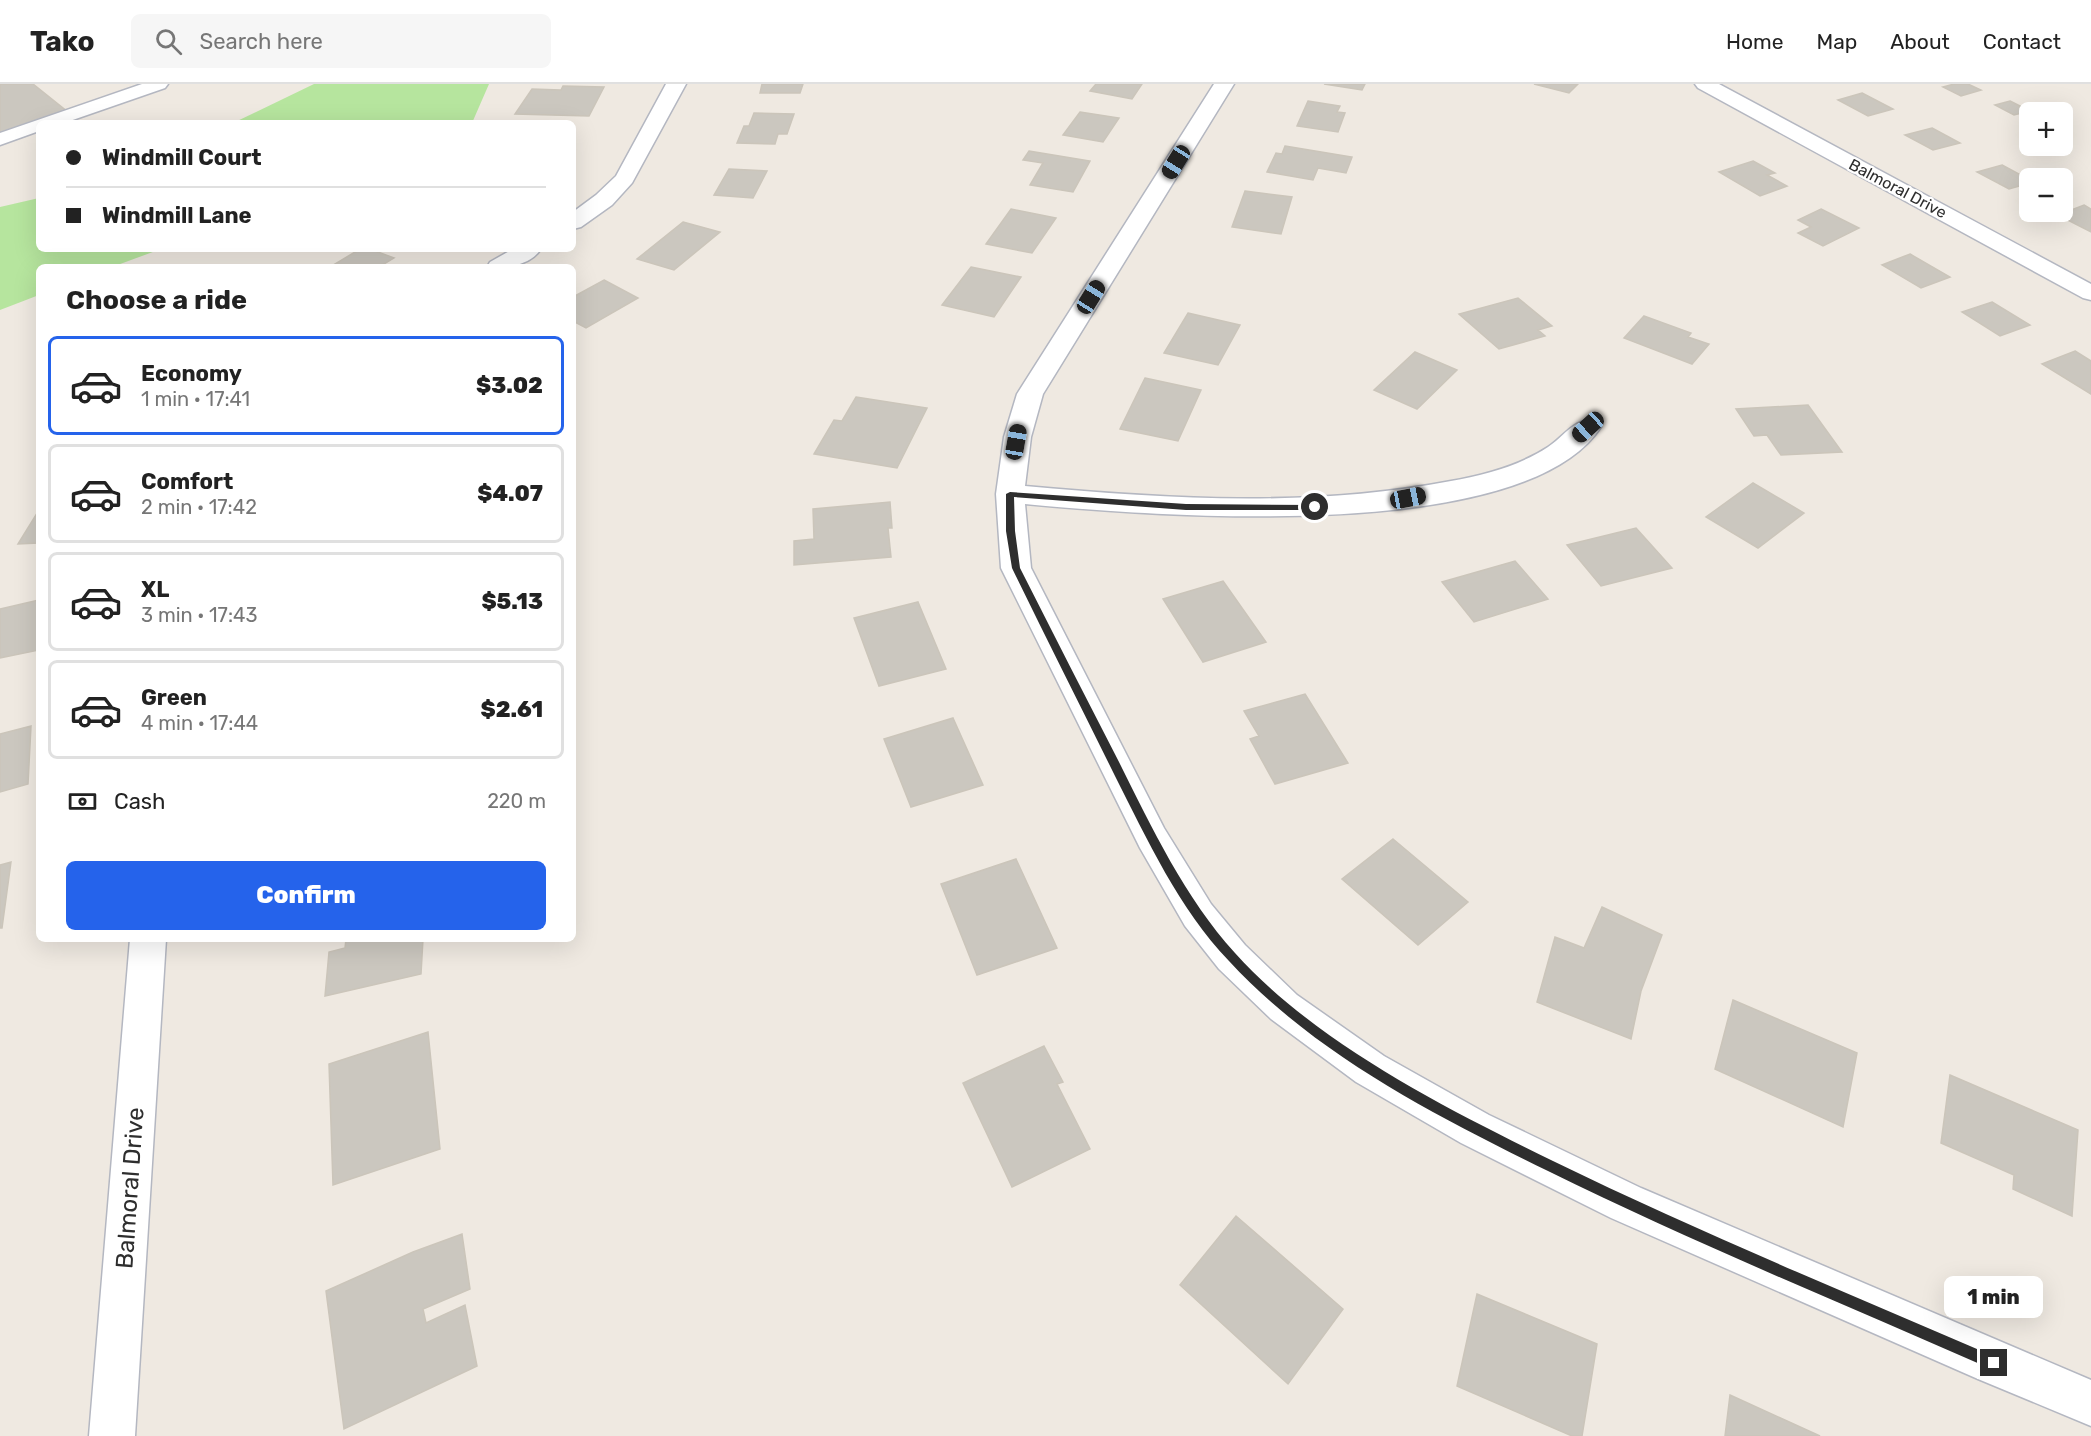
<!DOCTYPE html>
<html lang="en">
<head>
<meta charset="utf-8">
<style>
  body { margin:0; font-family:Rubik,sans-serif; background:#f6f6f6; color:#222; height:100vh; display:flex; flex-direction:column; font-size:22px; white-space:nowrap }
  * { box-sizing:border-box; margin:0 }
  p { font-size:20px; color:#767676 }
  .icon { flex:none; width:33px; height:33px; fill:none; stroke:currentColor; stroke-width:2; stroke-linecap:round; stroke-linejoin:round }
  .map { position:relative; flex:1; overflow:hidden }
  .panel { position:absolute; left:36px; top:180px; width:540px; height:678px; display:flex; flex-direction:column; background:#fff; border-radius:9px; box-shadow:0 6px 24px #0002 }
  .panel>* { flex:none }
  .banner { position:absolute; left:36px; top:36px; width:540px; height:132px; border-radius:9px; box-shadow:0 6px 24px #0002; display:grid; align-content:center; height:132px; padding:0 30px; background:#fff }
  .buttons { position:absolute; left:2019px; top:18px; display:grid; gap:12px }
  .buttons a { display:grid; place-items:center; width:54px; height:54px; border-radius:9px; background:#fff; box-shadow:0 6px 24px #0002; font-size:30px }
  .end { position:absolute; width:27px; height:27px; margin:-14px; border:8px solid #2e2e2e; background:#fff; box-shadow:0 0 0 3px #fff }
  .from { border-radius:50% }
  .bubble { position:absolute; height:42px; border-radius:9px; background:#fff; box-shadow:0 6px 24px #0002; font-size:20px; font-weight:800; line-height:42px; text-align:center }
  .car { position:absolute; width:18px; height:36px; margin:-18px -9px; border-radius:8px; box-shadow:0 0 4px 2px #0007; background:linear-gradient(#222 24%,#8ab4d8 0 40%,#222 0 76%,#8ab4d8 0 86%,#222 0) }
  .banner b { display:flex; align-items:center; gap:21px; height:57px; font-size:22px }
  .banner b+b { border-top:2px solid #e0e0e0 }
  .banner i { width:15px; height:15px; background:#222 }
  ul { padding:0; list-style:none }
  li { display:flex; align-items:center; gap:18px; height:99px; margin:0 12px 9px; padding:0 18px; border:3px solid #e0e0e0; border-radius:9px }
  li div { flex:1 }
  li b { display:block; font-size:22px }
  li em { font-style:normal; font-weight:800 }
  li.on { border-color:#2563eb }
  li>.icon { width:54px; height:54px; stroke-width:1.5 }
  h2 { padding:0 30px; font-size:27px; line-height:72px }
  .pay { display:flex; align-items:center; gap:15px; height:66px; padding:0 30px; font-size:22px }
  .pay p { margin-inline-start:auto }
  .cta { display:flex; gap:12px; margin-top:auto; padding:12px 30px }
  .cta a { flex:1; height:69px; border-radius:9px; background:#2563eb; color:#fff; font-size:24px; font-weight:800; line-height:69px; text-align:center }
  header { display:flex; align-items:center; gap:36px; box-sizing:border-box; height:84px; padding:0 30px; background:#fff; border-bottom:2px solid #e0e0e0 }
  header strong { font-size:28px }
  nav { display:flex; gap:33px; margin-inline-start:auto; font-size:21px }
  .search { width:420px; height:54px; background:#f6f6f6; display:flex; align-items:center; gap:15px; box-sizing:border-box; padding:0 21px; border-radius:9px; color:#767676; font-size:22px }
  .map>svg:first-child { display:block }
  .green { fill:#b6e59e }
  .building { fill:#cbc7bf; stroke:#cbc5ba; stroke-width:1.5 }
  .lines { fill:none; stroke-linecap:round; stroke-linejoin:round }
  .service-casing { stroke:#b4b7c1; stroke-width:3 }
  .minor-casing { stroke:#b4b7c1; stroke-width:3 }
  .service { fill:#fff; fill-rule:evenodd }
  .minor { fill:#fff; fill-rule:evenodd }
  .route { fill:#2e2e2e }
  .labels { text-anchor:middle; stroke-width:4.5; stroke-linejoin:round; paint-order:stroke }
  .far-street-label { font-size:16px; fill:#2e2e2e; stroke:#fff }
  .near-street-label { font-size:24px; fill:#2e2e2e; stroke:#fff }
</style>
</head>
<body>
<header>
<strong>Tako</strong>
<div class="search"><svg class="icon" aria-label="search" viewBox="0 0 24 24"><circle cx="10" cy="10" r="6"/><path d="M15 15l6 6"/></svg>Search here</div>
<nav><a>Home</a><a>Map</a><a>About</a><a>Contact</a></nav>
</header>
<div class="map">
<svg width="2091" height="1352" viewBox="0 0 2091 1352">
  <rect width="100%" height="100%" fill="#efe9e1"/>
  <path class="green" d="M314,0H489L472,39H233Z
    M39,114V165H161L112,183H39V211L0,226V123Z"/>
  <path class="building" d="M0,0H33L68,28L0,51Z
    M762,0H803L800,9H760Z
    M1096,0H1142L1132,15L1090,7Z
    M1324,0H1365L1362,6Z
    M1534,0H1578L1569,9Z
    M1954,0H1968L1981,6L1961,12L1943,3Z
    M563,2L604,3L589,32L515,30L532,5L561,6Z
    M1862,9L1893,25L1868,32L1838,16Z
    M1308,17L1340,22L1337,28L1345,29L1338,48L1297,42Z
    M2010,17L2030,27L2014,31L1995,21Z
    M1080,28L1119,34L1103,58L1063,51Z
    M754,29L794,30L787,50H778L775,60L737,59L744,42H749Z
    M1932,44L1960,59L1933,66L1905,51Z
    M1285,62L1352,73L1346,89L1318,84L1313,96L1267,88L1276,69L1282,70Z
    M1029,67L1090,77L1073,108L1030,101L1043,79L1023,76Z
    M1753,77L1775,89L1767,91L1787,102L1760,112L1719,88Z
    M2002,81L2030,96V99L2009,105L1977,88Z
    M729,85L767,87L753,114L714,111Z
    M1245,107L1292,113L1281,150L1232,143Z
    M2084,121L2091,125V148L2058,131Z
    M1011,125L1056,134L1032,169L986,160Z
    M1821,125L1859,144L1823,162L1798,149L1811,143L1798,136Z
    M683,138L720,148L674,186L637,175Z
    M360,165H370L394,174L379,183H330Z
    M1910,170L1950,193L1921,204L1882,181Z
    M971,183L1021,193L994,233L942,221Z
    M604,196L638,214L586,244L573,237V213Z
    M1518,214L1552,242L1538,246L1545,252L1499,265L1459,230Z
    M1992,218L2030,241L2000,252L1962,228Z
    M1188,229L1240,241L1218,281L1164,269Z
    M1644,232L1691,249L1688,253L1709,260L1692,280L1624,254Z
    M2075,267L2091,277V310L2042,280Z
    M1415,268L1457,286L1417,325L1374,306Z
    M1145,294L1201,306L1178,357L1120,345Z
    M856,313L927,324L897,384L814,370L834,336L842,337Z
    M1808,321L1842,368L1781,371L1767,351L1754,352L1736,325Z
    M1753,399L1804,429L1758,464L1706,433Z
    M890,418L892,444H888L891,473L794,481V457L814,455L813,425Z
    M39,426V459L18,460Z
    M1636,444L1672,484L1601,502L1567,461Z
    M1515,477L1548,515L1474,538L1442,498Z
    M1223,497L1266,558L1203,578L1163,515Z
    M39,516V566L0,574V525Z
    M918,518L946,585L879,602L854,534Z
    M1305,610L1348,679L1275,700L1250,655L1259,652L1244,627Z
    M953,634L983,701L911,723L884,655Z
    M31,642L28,700L0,708V650Z
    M1393,755L1468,818L1418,861L1342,795Z
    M1016,775L1057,864L977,891L941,800Z
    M11,778L2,844H0V781Z
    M1602,823L1662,851L1641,907L1631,955L1537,918L1555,853L1584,864Z
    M346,855H423L421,890L325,912L329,868L345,864Z
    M1733,916L1857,969L1843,1043L1715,985Z
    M428,948L440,1065L333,1101L329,980Z
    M1044,962L1063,998L1057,1000L1090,1065L1012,1103L963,999Z
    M1950,991L2078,1046L2072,1132L2013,1105L2014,1091L1941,1059Z
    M1236,1132L1343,1225L1288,1300L1180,1201Z
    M462,1150L470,1205L423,1225L426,1239L465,1221L477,1282L344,1345L326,1207L413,1168Z
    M1477,1210L1597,1260L1582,1352H1572L1457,1302Z
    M1730,1311L1820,1352H1725Z"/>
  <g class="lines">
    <defs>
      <path id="service" d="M142,0H168L165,4L64,39H39V47L0,61V49Z"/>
      <path id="minor" d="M666,0H686L632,99L612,121L581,143L573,145V128L596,111L616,92Z
        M1214,0H1234L1043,310L1031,353L1025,402C1167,415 1310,424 1451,397C1485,391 1519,382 1548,363C1565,352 1575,332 1597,337L1601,343C1523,462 1152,432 1025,420L1031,484L1164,744L1211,820L1245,861L1297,911L1384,972L1489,1031L1641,1104L2091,1296V1342L1978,1295L1611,1134L1461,1059L1356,998L1271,935L1219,885L1185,842L1140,764L1001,484L996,410L1004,353L1017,310Z
        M1695,0H1719L2091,200V216L2083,214L1698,4Z
        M513,165H541C529,183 506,183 487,183L490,178Z
        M130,855H166L135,1352H89Z"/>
    </defs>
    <use href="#service" class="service-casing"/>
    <use href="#minor" class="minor-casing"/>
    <use href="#service" class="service"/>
    <use href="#minor" class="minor"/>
  </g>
  <path class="route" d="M1010,408L1186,420L1315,421L1319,423L1315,426H1186L1014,413L1015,447L1020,484C1053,549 1086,614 1119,678C1152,744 1185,814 1235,869C1316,959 1445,1024 1553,1077C1699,1148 1849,1210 1998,1274L2000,1279L1998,1284L1994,1286L1989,1284C1841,1219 1692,1158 1548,1087C1434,1031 1316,971 1229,877C1179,825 1147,755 1115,692C1081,623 1046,554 1012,484L1006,447V410Z"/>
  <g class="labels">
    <g class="far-street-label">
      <text transform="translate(1898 104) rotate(28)" y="6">Balmoral Drive</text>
    </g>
    <g class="near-street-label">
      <text transform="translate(130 1104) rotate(-86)" y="8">Balmoral Drive</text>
    </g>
  </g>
</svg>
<div class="buttons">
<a>+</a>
<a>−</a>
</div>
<i class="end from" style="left:1315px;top:423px"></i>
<i class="end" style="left:1994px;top:1279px"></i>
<div class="bubble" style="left:1944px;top:1192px;width:99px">1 min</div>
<i class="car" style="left:1176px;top:78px;rotate:212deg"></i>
<i class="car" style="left:1091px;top:213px;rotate:32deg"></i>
<i class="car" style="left:1588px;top:343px;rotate:228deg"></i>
<i class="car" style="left:1016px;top:358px;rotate:10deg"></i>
<i class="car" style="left:1408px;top:414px;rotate:79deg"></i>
<div class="banner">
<b><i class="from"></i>Windmill Court</b>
<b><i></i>Windmill Lane</b>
</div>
<section class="panel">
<h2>Choose a ride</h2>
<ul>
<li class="on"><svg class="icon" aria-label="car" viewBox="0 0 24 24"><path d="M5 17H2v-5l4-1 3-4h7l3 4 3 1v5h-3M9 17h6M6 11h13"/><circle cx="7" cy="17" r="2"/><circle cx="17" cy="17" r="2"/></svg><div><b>Economy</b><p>1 min · 17:41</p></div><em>$3.02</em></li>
<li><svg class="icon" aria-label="car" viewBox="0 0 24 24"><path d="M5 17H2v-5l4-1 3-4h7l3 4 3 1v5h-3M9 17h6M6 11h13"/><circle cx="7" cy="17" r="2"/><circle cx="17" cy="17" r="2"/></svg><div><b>Comfort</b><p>2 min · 17:42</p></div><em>$4.07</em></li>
<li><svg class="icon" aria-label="car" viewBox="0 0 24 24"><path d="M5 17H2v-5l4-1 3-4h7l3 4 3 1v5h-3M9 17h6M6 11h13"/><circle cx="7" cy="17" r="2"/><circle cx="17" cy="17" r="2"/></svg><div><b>XL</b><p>3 min · 17:43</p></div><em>$5.13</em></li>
<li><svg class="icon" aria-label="car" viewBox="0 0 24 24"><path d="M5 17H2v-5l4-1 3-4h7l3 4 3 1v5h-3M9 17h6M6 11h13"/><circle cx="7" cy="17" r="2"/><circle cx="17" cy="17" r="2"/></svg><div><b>Green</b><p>4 min · 17:44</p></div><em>$2.61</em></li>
</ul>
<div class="pay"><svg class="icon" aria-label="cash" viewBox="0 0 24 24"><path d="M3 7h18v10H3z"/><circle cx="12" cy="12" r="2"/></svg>Cash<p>220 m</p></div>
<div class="cta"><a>Confirm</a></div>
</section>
</div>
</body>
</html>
